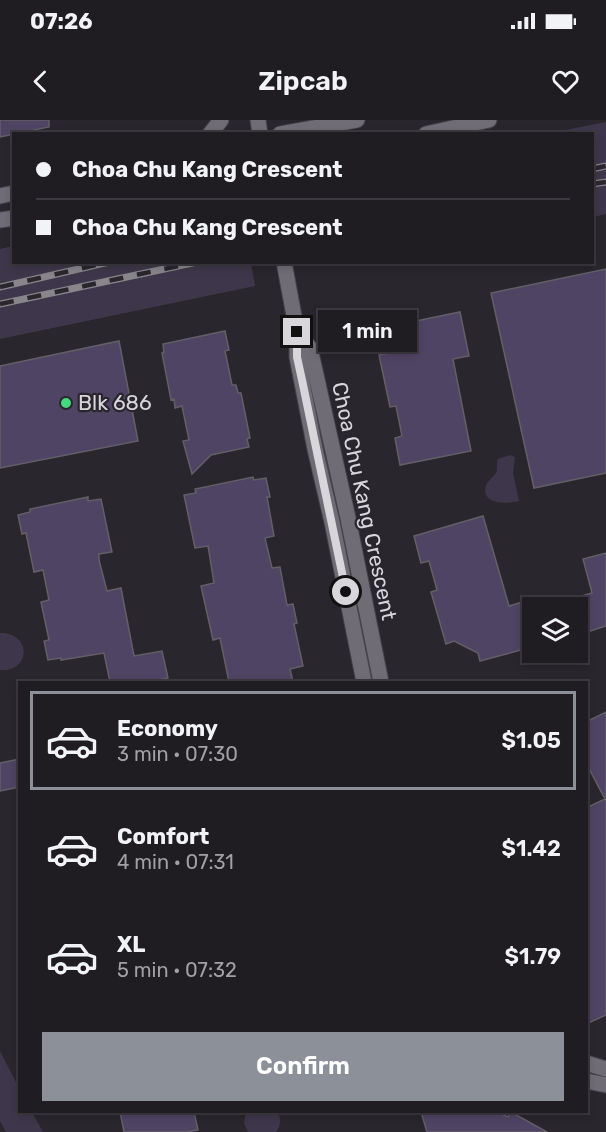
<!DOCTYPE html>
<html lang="en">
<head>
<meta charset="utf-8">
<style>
  body { margin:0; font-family:Rubik,sans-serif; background:#27252a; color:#f1f3f6; height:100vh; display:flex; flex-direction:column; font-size:22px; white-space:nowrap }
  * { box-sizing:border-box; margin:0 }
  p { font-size:20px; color:#a1a1a5 }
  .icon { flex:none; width:33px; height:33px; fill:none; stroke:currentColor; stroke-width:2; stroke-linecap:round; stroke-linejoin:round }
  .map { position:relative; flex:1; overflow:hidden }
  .sheet { position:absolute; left:18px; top:561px; width:570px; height:432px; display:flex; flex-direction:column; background:#1f1c22; border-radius:0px; box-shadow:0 3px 9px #0003,0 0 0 2px #3c3a40 }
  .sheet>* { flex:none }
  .guide { position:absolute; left:12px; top:12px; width:582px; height:132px; border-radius:0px; box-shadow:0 3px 9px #0003,0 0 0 2px #3c3a40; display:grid; align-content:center; height:132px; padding:0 24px; background:#1f1c22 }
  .controls { position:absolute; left:522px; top:477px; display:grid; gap:12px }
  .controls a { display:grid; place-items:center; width:66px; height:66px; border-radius:0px; background:#1f1c22; box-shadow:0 3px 9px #0003,0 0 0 2px #3c3a40; font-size:30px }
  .end { position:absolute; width:27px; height:27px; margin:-14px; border:8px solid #d8d6db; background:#111; box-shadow:0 0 0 3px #111 }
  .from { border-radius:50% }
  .bubble { position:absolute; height:42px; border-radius:0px; background:#1f1c22; box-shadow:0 3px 9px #0003,0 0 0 2px #3c3a40; font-size:20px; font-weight:600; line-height:42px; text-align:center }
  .guide b { display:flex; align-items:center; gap:21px; height:57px; font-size:22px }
  .guide b+b { border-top:2px solid #3c3a40 }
  .guide i { width:15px; height:15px; background:#f1f3f6 }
  ul { padding:10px 0 0; list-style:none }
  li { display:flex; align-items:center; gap:18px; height:99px; margin:0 12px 9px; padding:0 12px; border:3px solid transparent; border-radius:0px }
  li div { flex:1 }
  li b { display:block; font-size:22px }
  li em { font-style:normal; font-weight:600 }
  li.on { border-color:#8c9099 }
  li>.icon { width:54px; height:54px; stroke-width:1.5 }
  .button { display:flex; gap:12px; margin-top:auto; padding:12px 24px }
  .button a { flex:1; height:69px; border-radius:0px; background:#8c9099; color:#fff; font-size:24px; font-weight:600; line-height:69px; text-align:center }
  .status { display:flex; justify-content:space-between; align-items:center; height:42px; padding:0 30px; background:#1f1c22; direction:ltr }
  .status svg { height:16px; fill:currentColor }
  header { display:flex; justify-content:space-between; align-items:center; height:78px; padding:0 24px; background:#1f1c22; font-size:27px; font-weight:600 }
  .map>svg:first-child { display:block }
  .green { fill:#3e374b }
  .building { fill:#504464; stroke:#625f67; stroke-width:1.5 }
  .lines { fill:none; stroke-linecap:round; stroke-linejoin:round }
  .minor-casing { stroke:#454349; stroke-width:17 }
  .tertiary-casing { stroke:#454349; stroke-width:17 }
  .minor { stroke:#6f6c75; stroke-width:15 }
  .tertiary { stroke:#6f6c75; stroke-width:15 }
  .rail-casing { stroke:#88858b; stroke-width:7 }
  .rail { stroke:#29262d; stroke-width:4.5; stroke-dasharray:14; stroke-linecap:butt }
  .route { stroke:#d8d6db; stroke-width:8 }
  .poi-dot { fill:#44d77b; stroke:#29262d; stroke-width:2 }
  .labels { text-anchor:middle; stroke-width:4.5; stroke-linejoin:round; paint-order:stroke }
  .poi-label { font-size:21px; fill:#d8d6db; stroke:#29262d; text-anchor:start }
  .street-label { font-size:21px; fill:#d8d6db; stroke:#29262d }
</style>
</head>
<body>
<div class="status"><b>07:26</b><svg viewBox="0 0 49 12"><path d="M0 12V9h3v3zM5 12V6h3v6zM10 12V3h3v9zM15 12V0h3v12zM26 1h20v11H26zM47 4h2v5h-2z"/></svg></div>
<header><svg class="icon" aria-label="back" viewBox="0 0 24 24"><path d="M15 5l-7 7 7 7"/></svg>Zipcab<svg class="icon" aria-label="heart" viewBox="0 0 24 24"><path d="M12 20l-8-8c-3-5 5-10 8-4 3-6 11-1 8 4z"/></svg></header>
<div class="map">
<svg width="606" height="1012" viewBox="0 0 606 1012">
  <rect width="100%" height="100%" fill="#29262d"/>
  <path class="green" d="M606,2V94L593,97L592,14L550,13Z
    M13,126L14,142L251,143L255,166L0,219V129Z
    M510,335L515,337L513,353L519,381C508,384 480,385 486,365C488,361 493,357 496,353C498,349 496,344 498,339Z
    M0,513C32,512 31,553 0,550Z
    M0,931L19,968L20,992H32L43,1012H6L0,1001Z
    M246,992H278C281,999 281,1006 276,1012H248L244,1003Z"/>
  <path class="building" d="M0,0H49V7L0,17Z
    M606,149V353L534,368L491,173Z
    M460,192L469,236L453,239L471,331L400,345L395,318L402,316L396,286L390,287L379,235L388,233L403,212L401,204Z
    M225,211L229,230L225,231L232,265H236L238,273H241L250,318L247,319L249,327L211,335L192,354L183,321L189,320L182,286L175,288L174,279L171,280L162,233L164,232L163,224Z
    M119,221L138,321L0,348V246Z
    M253,357L254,360L266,358L270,377H267L274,416L265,418L272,448L280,447L287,485L293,484L297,503L294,504L303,546L290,549L293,562H229L220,518L213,520L201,466L214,463L208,426L195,428L184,375L196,373L195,369Z
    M88,377V381L101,379L112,432L99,434V440L107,471L121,468L134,536L162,531L168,558L146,562H110L104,533L61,540V538L48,540L44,521L49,520L41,482L49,480L43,450L34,452L26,413L22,414L18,395L30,392V389Z
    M483,396L509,486L532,479V527L480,541L478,533L454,521L446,524L431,472L437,470L429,441L421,443L414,416Z
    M606,433V506L578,515V477L592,473L583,439Z
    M606,592V895L586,904V688L605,679L586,643V602Z
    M20,639V667L0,671V643Z
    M120,992H194L198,1010L187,1012H124Z
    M421,992H497L508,997L511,992L547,1012H427Z"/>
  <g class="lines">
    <defs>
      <path id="minor" d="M258,0L260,14
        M284,142L297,212V237L315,329L332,402L364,562
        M297,212L310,228L348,398L381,562
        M586,943L606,949
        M586,961L606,965"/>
      <path id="tertiary" d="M210,14L221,0
        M280,14L357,0
        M426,14L489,0
        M0,76L14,73
        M0,100L14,98"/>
    </defs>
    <use href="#minor" class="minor-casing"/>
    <use href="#tertiary" class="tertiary-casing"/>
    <use href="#minor" class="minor"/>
    <use href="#tertiary" class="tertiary"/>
    <defs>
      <path id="rail" d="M592,49L606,46
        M592,64L606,62
        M0,167L109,142
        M0,184L197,142"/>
    </defs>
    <use href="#rail" class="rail-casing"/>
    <use href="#rail" class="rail"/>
  </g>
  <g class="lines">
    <path class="route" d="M297,212V237L302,260L346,472"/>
  </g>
  <circle class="poi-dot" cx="66" cy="283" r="6"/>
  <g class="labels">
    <g class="poi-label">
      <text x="78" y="290">Blk 686</text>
    </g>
    <g class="street-label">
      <text transform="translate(364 381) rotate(78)" y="7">Choa Chu Kang Crescent</text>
    </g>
  </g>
</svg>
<div class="controls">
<a><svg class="icon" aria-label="layers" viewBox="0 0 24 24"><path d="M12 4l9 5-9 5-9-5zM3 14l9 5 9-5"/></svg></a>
</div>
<i class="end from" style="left:346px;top:472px"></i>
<i class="end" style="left:297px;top:212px"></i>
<div class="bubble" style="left:318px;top:190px;width:99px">1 min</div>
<div class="guide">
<b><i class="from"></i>Choa Chu Kang Crescent</b>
<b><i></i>Choa Chu Kang Crescent</b>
</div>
<section class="sheet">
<ul>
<li class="on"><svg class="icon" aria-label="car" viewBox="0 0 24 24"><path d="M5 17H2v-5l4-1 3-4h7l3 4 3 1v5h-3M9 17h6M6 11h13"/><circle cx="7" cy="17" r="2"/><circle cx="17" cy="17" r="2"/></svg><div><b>Economy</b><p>3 min · 07:30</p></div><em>$1.05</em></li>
<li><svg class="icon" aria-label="car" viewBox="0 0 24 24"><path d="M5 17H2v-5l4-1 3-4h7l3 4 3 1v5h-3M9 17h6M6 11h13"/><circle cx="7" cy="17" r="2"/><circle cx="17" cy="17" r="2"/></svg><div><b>Comfort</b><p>4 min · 07:31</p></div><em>$1.42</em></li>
<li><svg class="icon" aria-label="car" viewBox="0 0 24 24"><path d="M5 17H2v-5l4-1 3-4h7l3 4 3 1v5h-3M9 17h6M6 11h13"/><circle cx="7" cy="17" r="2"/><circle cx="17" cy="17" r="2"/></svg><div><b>XL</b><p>5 min · 07:32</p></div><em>$1.79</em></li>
</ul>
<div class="button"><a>Confirm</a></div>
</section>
</div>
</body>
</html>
